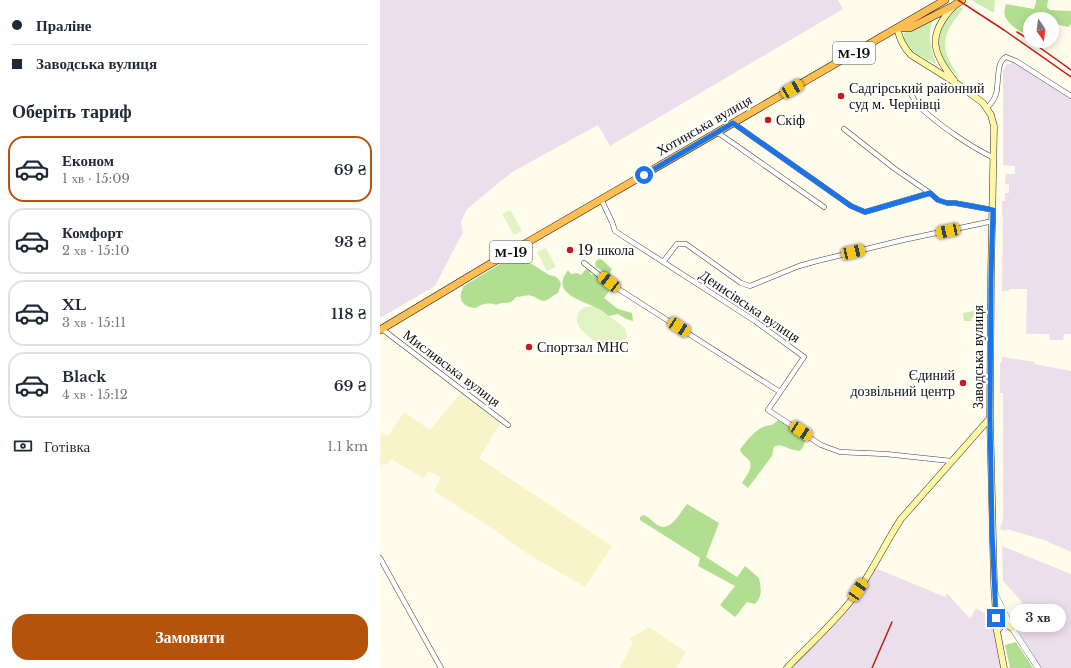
<!DOCTYPE html>
<html lang="uk">
<head>
<meta charset="utf-8">
<style>
  body { margin:0; font-family:"Libre Baskerville",serif; background:#f2f2f3; color:#1f2937; height:100vh; display:flex; flex-direction:column; font-size:15px; white-space:nowrap }
  * { box-sizing:border-box; margin:0 }
  p { font-size:13px; color:#747a83 }
  .icon { flex:none; width:22px; height:22px; fill:none; stroke:currentColor; stroke-width:2; stroke-linecap:round; stroke-linejoin:round }
  .map { position:relative; flex:1; overflow:hidden }
  .sheet { display:flex; flex-direction:column; background:#fff; width:380px }
  .sheet>* { flex:none }
  .banner { display:grid; align-content:center; height:88px; padding:0 12px; background:#fff }
  .needle { width:26px; rotate:166deg }
  .fabs { position:absolute; left:643px; top:12px; display:grid; gap:8px }
  .fabs a { display:grid; place-items:center; width:36px; height:36px; border-radius:50%; background:#fff; box-shadow:0 2px 10px #0003; font-size:20px }
  .end { position:absolute; width:18px; height:18px; margin:-9px; border:5px solid #1a73e8; background:#fff; box-shadow:0 0 0 2px #fff }
  .from { border-radius:50% }
  .bubble { position:absolute; height:28px; border-radius:14px; background:#fff; box-shadow:0 2px 10px #0003; font-size:13px; font-weight:600; line-height:28px; text-align:center }
  .car { position:absolute; width:12px; height:24px; margin:-12px -6px; border-radius:5px; box-shadow:0 0 3px 1px #0007; background:linear-gradient(#f5c518 24%,#345 0 40%,#f5c518 0 76%,#345 0 86%,#f5c518 0) }
  .banner b { display:flex; align-items:center; gap:14px; height:38px; font-size:15px }
  .banner b+b { border-top:1px solid #e0e1e3 }
  .banner i { width:10px; height:10px; background:#1f2937 }
  ul { padding:0; list-style:none }
  li { display:flex; align-items:center; gap:12px; height:66px; margin:0 8px 6px; padding:0 4px; border:2px solid #e0e1e3; border-radius:16px }
  li div { flex:1 }
  li b { display:block; font-size:15px }
  li em { font-style:normal; font-weight:600 }
  li.selected { border-color:#b45309 }
  li>.icon { width:36px; height:36px; stroke-width:1.5 }
  h2 { padding:0 12px; font-size:18px; line-height:48px }
  .pay { display:flex; align-items:center; gap:10px; height:44px; padding:0 12px; font-size:15px }
  .pay p { margin-inline-start:auto }
  .cta { display:flex; gap:8px; margin-top:auto; padding:8px 12px }
  .cta a { flex:1; height:46px; border-radius:16px; background:#b45309; color:#fff; font-size:16px; font-weight:600; line-height:46px; text-align:center }
  main { display:flex; flex:1; min-height:0 }
  .map>svg:first-child { display:block }
  .industrial { fill:#ebdfec }
  .farmland { fill:#f7f4c9 }
  .green { fill:#cfecb2 }
  .forest { fill:#b1de90 }
  .pitch { fill:#e1f3c4 }
  .lines { fill:none; stroke-linecap:round; stroke-linejoin:round }
  .minor-casing { stroke:#3f3f3f; stroke-width:5.5 }
  .tertiary-casing { stroke:#3f3f3f; stroke-width:6 }
  .secondary-casing { stroke:#2e2e2e; stroke-width:7 }
  .trunk-casing { stroke:#1d1d1d; stroke-width:8 }
  .minor { stroke:#fff; stroke-width:4.5 }
  .tertiary { stroke:#fff; stroke-width:5.5 }
  .secondary { stroke:#fff7a6; stroke-width:6 }
  .trunk { stroke:#ffbe52; stroke-width:7 }
  .rail { stroke:#c61a1e; stroke-width:1.5 }
  .route { stroke:#1a73e8; stroke-width:5 }
  .poi-dot { fill:#c61a1e; stroke:#fff; stroke-width:1.5 }
  .labels { text-anchor:middle; stroke-width:4; stroke-linejoin:round; paint-order:stroke }
  .shield { fill:#fff; stroke:#555; stroke-width:1 }
  .shield-label { font-size:13px; font-weight:bold; fill:#0c0c0c }
  .poi-label { font-size:14px; fill:#0c0c0c; stroke:#fff; text-anchor:start }
  .street-label { font-size:14px; fill:#0c0c0c; stroke:#fff }
</style>
</head>
<body>
<main>
<section class="sheet">
<div class="banner">
<b><i class="from"></i>Праліне</b>
<b><i></i>Заводська вулиця</b>
</div>
<h2>Оберіть тариф</h2>
<ul>
<li class="selected"><svg class="icon" aria-label="car" viewBox="0 0 24 24"><path d="M5 17H2v-5l4-1 3-4h7l3 4 3 1v5h-3M9 17h6M6 11h13"/><circle cx="7" cy="17" r="2"/><circle cx="17" cy="17" r="2"/></svg><div><b>Економ</b><p>1 хв · 15:09</p></div><em>69 ₴</em></li>
<li><svg class="icon" aria-label="car" viewBox="0 0 24 24"><path d="M5 17H2v-5l4-1 3-4h7l3 4 3 1v5h-3M9 17h6M6 11h13"/><circle cx="7" cy="17" r="2"/><circle cx="17" cy="17" r="2"/></svg><div><b>Комфорт</b><p>2 хв · 15:10</p></div><em>93 ₴</em></li>
<li><svg class="icon" aria-label="car" viewBox="0 0 24 24"><path d="M5 17H2v-5l4-1 3-4h7l3 4 3 1v5h-3M9 17h6M6 11h13"/><circle cx="7" cy="17" r="2"/><circle cx="17" cy="17" r="2"/></svg><div><b>XL</b><p>3 хв · 15:11</p></div><em>118 ₴</em></li>
<li><svg class="icon" aria-label="car" viewBox="0 0 24 24"><path d="M5 17H2v-5l4-1 3-4h7l3 4 3 1v5h-3M9 17h6M6 11h13"/><circle cx="7" cy="17" r="2"/><circle cx="17" cy="17" r="2"/></svg><div><b>Black</b><p>4 хв · 15:12</p></div><em>69 ₴</em></li>
</ul>
<div class="pay"><svg class="icon" aria-label="cash" viewBox="0 0 24 24"><path d="M3 7h18v10H3z"/><circle cx="12" cy="12" r="2"/></svg>Готівка<p>1.1 km</p></div>
<div class="cta"><a>Замовити</a></div>
</section>
<div class="map">
<svg width="691" height="668" viewBox="0 0 691 668">
  <rect width="100%" height="100%" fill="#fffceb"/>
  <path class="industrial" d="M0,0H458L463,9L230,146L218,125L132,172L87,209L81,222L83,232L55,286L0,318Z
    M635,63L691,97V334H684L683,340H670L669,334H646L647,289H629V291H622L623,217L622,216V201H625V193H629V184H625L626,174H635V166L623,165V70L627,64Z
    M622,357L655,362V364L691,371V552L664,540L627,529L626,531L620,529L623,519V393H620V363H622Z
    M622,546L691,574V668H662L647,648L631,616L642,602L623,581Z
    M493,567L565,597L567,593L590,619L596,608L615,619L622,668H408L463,612Z"/>
  <path class="farmland" d="M82,391L121,422L99,458L232,546L205,587L148,554L107,525L54,491L61,478L49,471L43,478L11,459L8,464L0,465L1,432L8,436L24,412L50,430Z
    M269,627L306,652L296,668H240L253,642L249,639Z"/>
  <path class="green" d="M591,0H615L614,13Z
    M579,6L583,9C570,26 559,38 569,60C572,65 574,70 578,74L577,75C549,50 556,31 579,6Z
    M554,18C546,34 551,48 556,64C544,57 522,50 524,33Z
    M604,309L605,315L592,317V321H584L583,313Z"/>
  <path class="forest" d="M656,0H668L667,7L670,10L691,11V24L688,27L672,23V19H650V36C642,33 628,25 625,16C624,12 625,8 626,4L654,9L656,2Z
    M136,254L169,275C176,276 179,278 181,284L178,293C173,295 169,300 164,301C159,301 157,297 152,296C148,294 142,297 136,297C129,307 125,300 116,305C111,302 100,304 96,308C81,307 77,298 84,286Z
    M221,259L232,269L230,272L233,280L229,286L230,290L224,298L238,309L252,313L253,321L246,319L238,314L228,316C216,301 166,299 188,270L191,274L197,273L201,275L206,269L209,270L211,275L221,274L222,271L216,267L215,263L217,260Z
    M401,418L430,437L425,441L423,447L420,451C417,450 413,450 410,449C404,447 401,443 394,447L392,456L368,488L362,483C366,476 375,467 368,459C364,455 361,454 360,449C369,439 378,425 392,425Z
    M307,504L339,523L326,557L357,577L365,566L379,578C381,589 383,595 375,604L367,602L355,617L340,605L355,586L318,566L320,558L260,520V517L263,515C268,516 272,521 276,524C289,535 300,513 307,504Z
    M636,642L653,668H630L625,645Z"/>
  <path class="pitch" d="M130,210L142,231L134,235L122,214Z
    M166,248L176,267L167,271L157,252Z
    M211,306L215,307L239,323L245,329L247,335L243,346L235,349H230C219,344 190,329 198,314C201,308 205,307 211,306Z"/>
  <g class="lines">
    <defs>
      <path id="minor" d="M528,87C531,95 536,104 543,110C562,127 591,147 614,158
        M607,108C611,104 614,100 616,94C619,84 616,61 626,57L636,61L691,96
        M353,123L471,206L485,212L550,193
        M464,129L515,169L550,193L558,200L567,203H575L613,210
        M337,132L444,207
        M221,199L232,222L235,231L375,321L424,357L388,410L441,445L460,452L506,454L571,461
        M283,262L297,244H306L361,283L370,286L419,266L437,261L523,240L613,221
        M204,263L229,283L400,392
        M2,329L128,425
        M0,558L61,668"/>
      <path id="tertiary" d="M615,594L632,628L658,668"/>
      <path id="secondary" d="M573,7C547,35 552,53 574,80
        M517,28C520,39 523,47 531,55L579,85L603,103L611,115L614,126L611,276L610,418L614,583L617,631L624,668
        M617,631L621,626L625,624L632,628
        M407,668C429,645 454,623 473,598C491,574 504,545 521,519L610,418"/>
      <path id="trunk" d="M518,28H530L573,6L582,0
        M0,330L110,264L565,0"/>
    </defs>
    <use href="#minor" class="minor-casing"/>
    <use href="#tertiary" class="tertiary-casing"/>
    <use href="#secondary" class="secondary-casing"/>
    <use href="#trunk" class="trunk-casing"/>
    <use href="#minor" class="minor"/>
    <use href="#tertiary" class="tertiary"/>
    <use href="#secondary" class="secondary"/>
    <use href="#trunk" class="trunk"/>
    <path class="rail" d="M578,0L624,30L691,77
      M637,32L650,40
      M652,42L691,70
      M492,668L512,622"/>
  </g>
  <g class="lines">
    <path class="route" d="M264,175L353,123L471,206L485,212L550,193L558,200L567,203H575L613,210L611,276L610,418L612,532L616,618"/>
  </g>
  <g class="poi-dot">
    <circle cx="461" cy="96" r="4"/>
    <circle cx="388" cy="120" r="4"/>
    <circle cx="190" cy="250" r="4"/>
    <circle cx="149" cy="347" r="4"/>
    <circle cx="583" cy="383" r="4"/>
  </g>
  <g class="labels">
    <g class="shield">
      <rect x="453" y="42" width="42" height="22" rx="3"/>
      <rect x="110" y="241" width="42" height="22" rx="3"/>
    </g>
    <g class="shield-label">
      <text x="474" y="58">М-19</text>
      <text x="131" y="257">М-19</text>
    </g>
    <g class="poi-label">
      <text x="469" y="93">Садгірський районний<tspan x="469" dy="16">суд м. Чернівці</tspan></text>
      <text x="396" y="125">Скіф</text>
      <text x="198" y="255">19 школа</text>
      <text x="157" y="352">Спортзал МНС</text>
      <text x="575" y="380" text-anchor="end">Єдиний<tspan x="575" dy="16">дозвільний центр</tspan></text>
    </g>
    <g class="street-label">
      <text transform="translate(324 125) rotate(-30)" y="5">Хотинська вулиця</text>
      <text transform="translate(370 306) rotate(34)" y="5">Денисівська вулиця</text>
      <text transform="translate(598 357) rotate(-90)" y="5">Заводська вулиця</text>
      <text transform="translate(72 368) rotate(37)" y="5">Мисливська вулиця</text>
    </g>
  </g>
</svg>
<div class="fabs">
<a><svg class="needle" viewBox="-14 -14 28 28"><path d="M0-13l5 13h-10z" fill="#e53935"/><path d="M0 13l5-13h-10z" fill="#747a83"/></svg></a>
</div>
<i class="end from" style="left:264px;top:175px"></i>
<i class="end" style="left:616px;top:618px"></i>
<div class="bubble" style="left:630px;top:604px;width:56px">3 хв</div>
<i class="car" style="left:412px;top:89px;rotate:60deg"></i>
<i class="car" style="left:568px;top:231px;rotate:258deg"></i>
<i class="car" style="left:473px;top:252px;rotate:77deg"></i>
<i class="car" style="left:229px;top:282px;rotate:308deg"></i>
<i class="car" style="left:299px;top:327px;rotate:123deg"></i>
<i class="car" style="left:421px;top:431px;rotate:123deg"></i>
<i class="car" style="left:478px;top:590px;rotate:34deg"></i>
</div>
</main>
</body>
</html>
